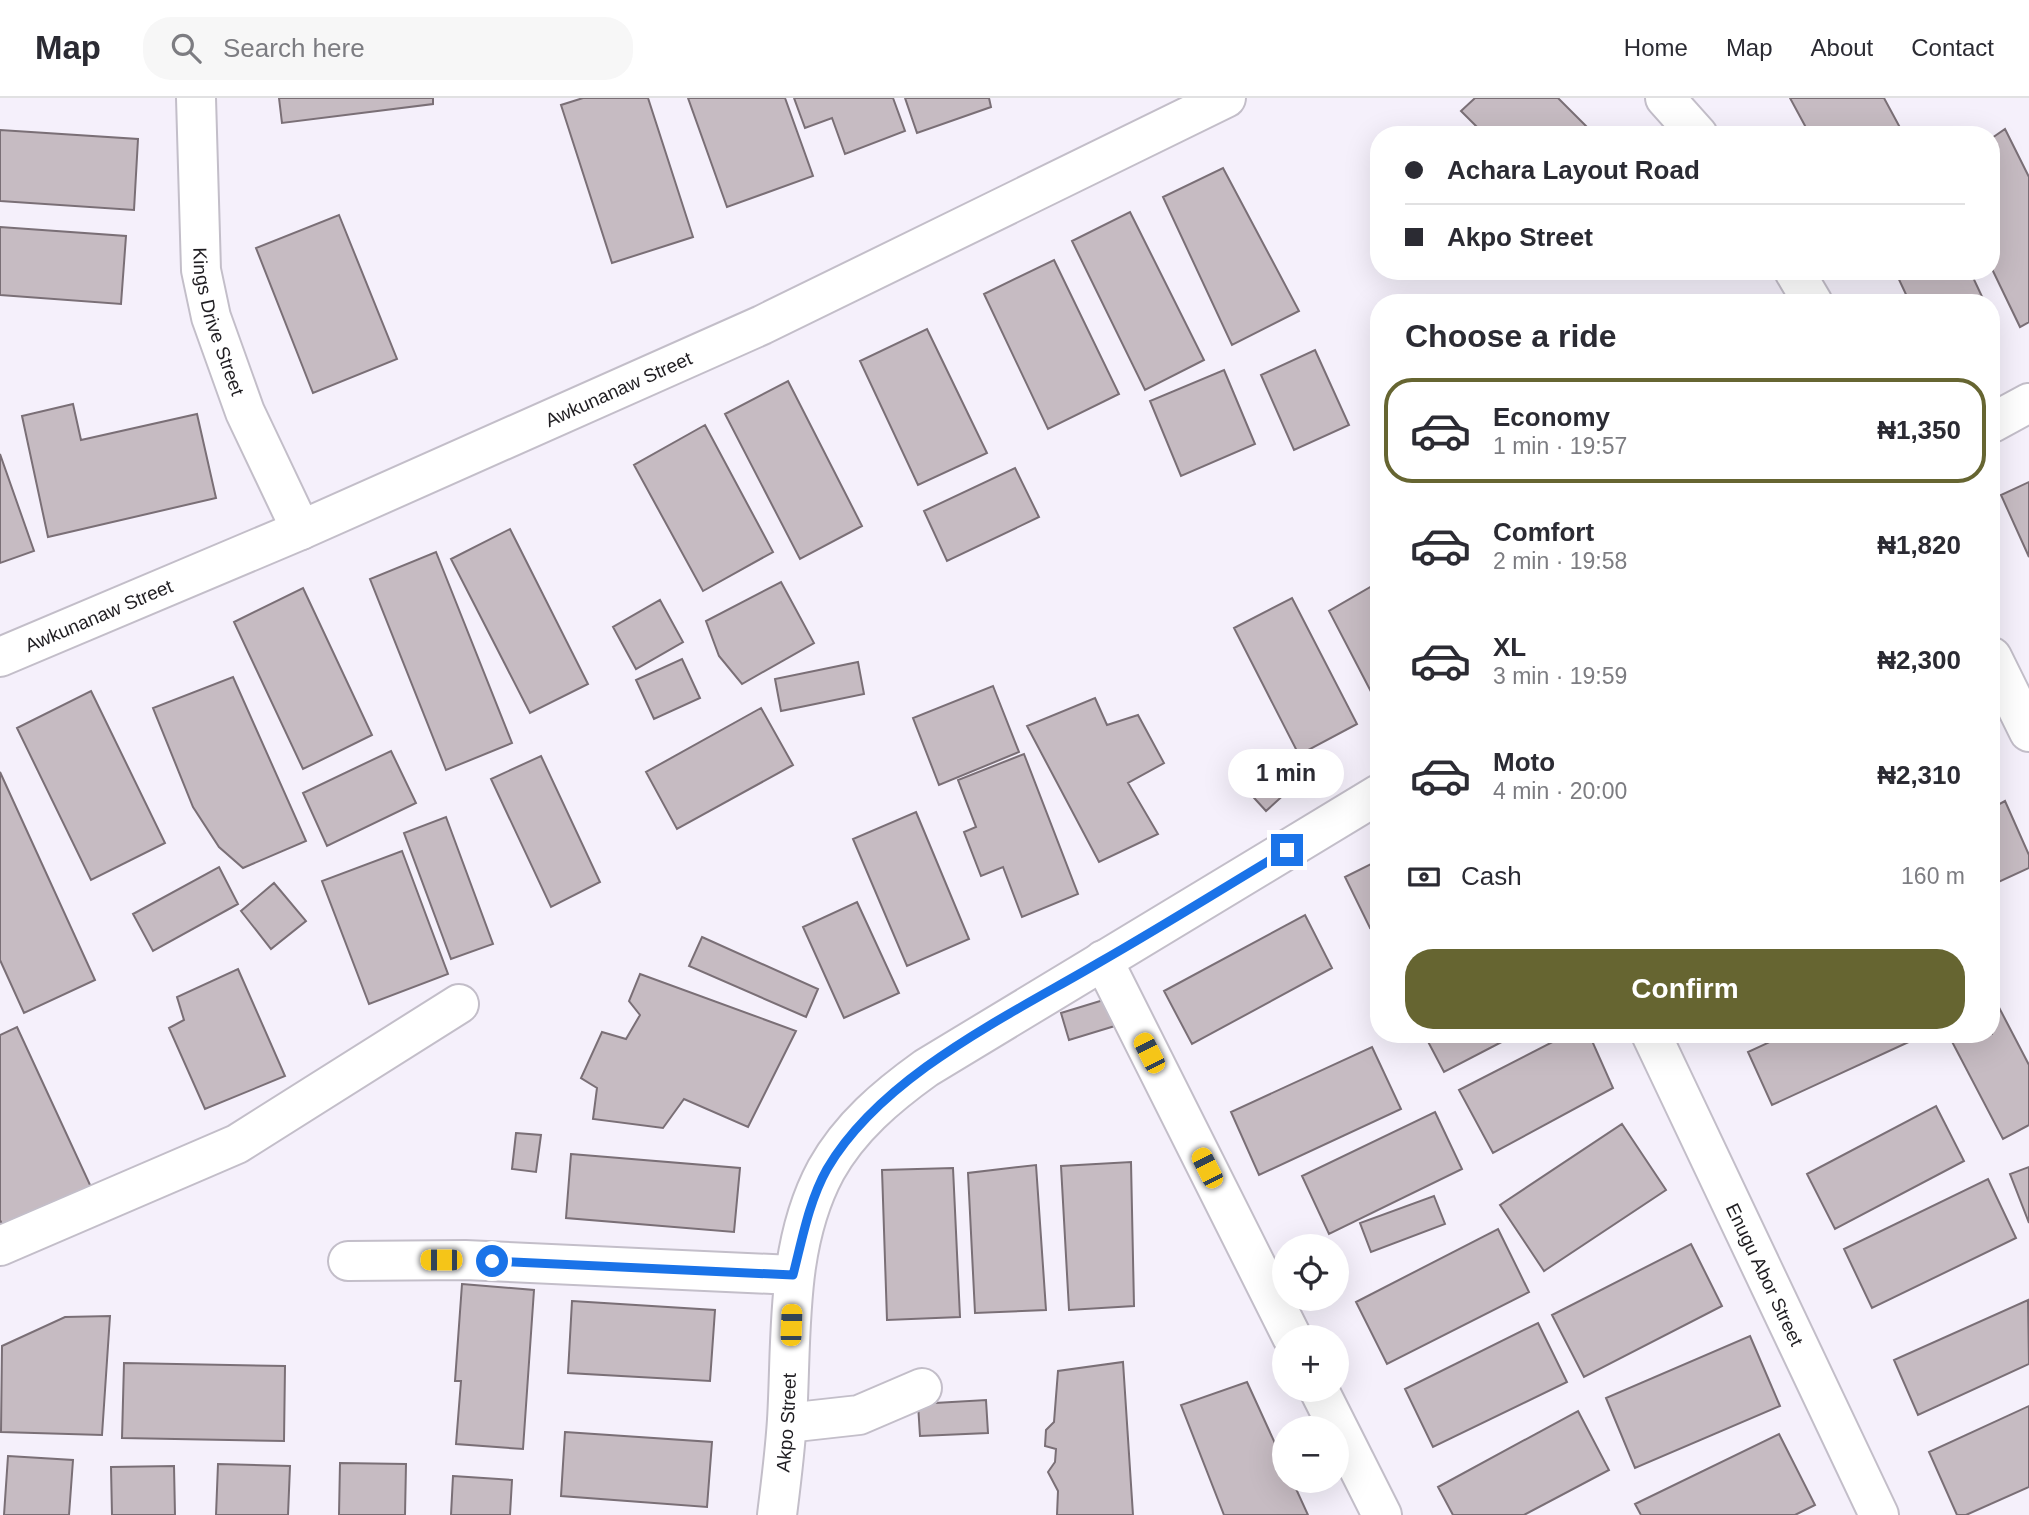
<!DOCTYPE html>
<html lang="en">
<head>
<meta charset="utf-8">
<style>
  body { margin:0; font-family:Helvetica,sans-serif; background:#f7f7f7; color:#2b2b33; height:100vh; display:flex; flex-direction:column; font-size:26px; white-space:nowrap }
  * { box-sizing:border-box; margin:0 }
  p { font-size:23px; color:#7c7c81 }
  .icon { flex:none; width:38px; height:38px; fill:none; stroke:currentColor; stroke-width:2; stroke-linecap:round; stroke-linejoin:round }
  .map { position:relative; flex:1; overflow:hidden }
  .drawer { position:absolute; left:1370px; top:196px; width:630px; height:749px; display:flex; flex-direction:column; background:#fff; border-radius:28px; box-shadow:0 7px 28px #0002 }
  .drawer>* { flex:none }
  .guide { position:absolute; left:1370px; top:28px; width:630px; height:154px; border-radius:28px; box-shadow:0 7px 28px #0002; display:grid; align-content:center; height:154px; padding:0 35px; background:#fff }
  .tools { position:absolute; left:1272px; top:1136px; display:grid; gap:14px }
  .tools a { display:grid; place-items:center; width:77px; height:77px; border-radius:50%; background:#fff; box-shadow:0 7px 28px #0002; font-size:35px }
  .end { position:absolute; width:32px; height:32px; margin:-16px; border:9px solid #1a73e8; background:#fff; box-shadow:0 0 0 4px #fff }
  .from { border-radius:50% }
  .bubble { position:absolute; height:49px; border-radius:24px; background:#fff; box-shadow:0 7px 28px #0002; font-size:23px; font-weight:600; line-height:49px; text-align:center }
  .car { position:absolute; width:21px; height:42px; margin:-21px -10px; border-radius:9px; box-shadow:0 0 5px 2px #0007; background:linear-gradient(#f5c518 24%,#345 0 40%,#f5c518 0 76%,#345 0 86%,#f5c518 0) }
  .guide b { display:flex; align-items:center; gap:24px; height:66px; font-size:26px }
  .guide b+b { border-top:2px solid #e1e1e2 }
  .guide i { width:18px; height:18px; background:#2b2b33 }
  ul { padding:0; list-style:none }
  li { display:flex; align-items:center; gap:21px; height:105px; margin:0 14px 10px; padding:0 21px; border:4px solid transparent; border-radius:28px }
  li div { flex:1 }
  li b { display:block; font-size:26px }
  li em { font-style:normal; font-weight:600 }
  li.active { border-color:#666531 }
  li>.icon { width:63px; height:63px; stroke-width:1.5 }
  h2 { padding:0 35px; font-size:32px; line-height:84px }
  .pay { display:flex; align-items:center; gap:18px; height:77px; padding:0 35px; font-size:26px }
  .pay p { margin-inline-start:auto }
  .primary-button { display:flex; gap:14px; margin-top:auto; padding:14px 35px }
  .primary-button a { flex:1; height:80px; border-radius:28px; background:#666531; color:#fff; font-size:28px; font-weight:600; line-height:80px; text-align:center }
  header { display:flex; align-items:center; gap:42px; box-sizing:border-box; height:98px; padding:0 35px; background:#fff; border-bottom:2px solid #e1e1e2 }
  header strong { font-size:33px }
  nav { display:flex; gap:38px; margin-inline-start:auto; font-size:24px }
  .search { width:490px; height:63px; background:#f7f7f7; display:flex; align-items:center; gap:18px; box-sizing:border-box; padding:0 24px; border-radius:28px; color:#7c7c81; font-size:26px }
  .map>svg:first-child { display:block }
  .building { fill:#c6bbc2; stroke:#7a6f76; stroke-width:2 }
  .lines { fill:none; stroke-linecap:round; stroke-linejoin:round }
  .minor-casing { stroke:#c3bec9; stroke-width:42 }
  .minor { stroke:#fff; stroke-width:38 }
  .route { stroke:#1a73e8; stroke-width:9 }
  .labels { text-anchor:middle; stroke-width:7; stroke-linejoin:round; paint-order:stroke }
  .street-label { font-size:19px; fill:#201e22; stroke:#f5f0fb }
</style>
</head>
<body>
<header>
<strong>Map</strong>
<div class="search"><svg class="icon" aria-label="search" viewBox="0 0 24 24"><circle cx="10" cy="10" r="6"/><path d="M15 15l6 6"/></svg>Search here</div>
<nav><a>Home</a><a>Map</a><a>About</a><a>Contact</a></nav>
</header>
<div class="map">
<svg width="2029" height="1417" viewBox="0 0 2029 1417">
  <rect width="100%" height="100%" fill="#f5f0fb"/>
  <path class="building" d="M279,0H433V6L282,25Z
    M583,0H648L693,139L612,165L561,7Z
    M688,0H785L813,78L727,109Z
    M794,0H893L905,33L845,56L832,20L805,30Z
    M905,0H989L991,9L917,35Z
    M1475,0H1558L1595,37H1485L1461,13Z
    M1790,0H1884L1904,37H1810Z
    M2005,31L2029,79V224L2020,229L1992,171V40Z
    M0,32L138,41L134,112L0,103Z
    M1223,70L1299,213L1232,247L1163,99Z
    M1130,114L1204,262L1145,292L1072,143Z
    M339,117L397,261L313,295L256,150Z
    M0,129L126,138L121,206L0,197Z
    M1054,162L1119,296L1048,331L984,196Z
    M1895,173H1970L1985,205H1910Z
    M927,231L987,355L918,387L860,263Z
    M1315,252L1349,327L1294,352L1261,277Z
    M1224,272L1255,346L1181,378L1150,303Z
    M788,283L862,428L800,461L725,316Z
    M73,306L81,342L197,316L216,400L48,439L22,318Z
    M705,327L773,454L703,493L634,367Z
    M0,356L34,453L0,465Z
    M1015,370L1039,419L947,463L924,413Z
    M2029,384V459L2001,397Z
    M510,431L588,586L530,615L451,461Z
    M436,454L512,645L446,672L370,481Z
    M781,484L814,545L742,586L719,558L706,523Z
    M1379,484V609L1329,513Z
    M303,490L372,637L303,671L234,524Z
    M1292,500L1357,626L1299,657L1234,530Z
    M660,502L683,544L636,571L613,529Z
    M682,561L700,600L654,621L636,582Z
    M858,564L864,596L781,613L775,581Z
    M233,579L306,743L243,770L219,749L193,709L153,610Z
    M993,588L1019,654L939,687L913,620Z
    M91,593L165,745L91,782L17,630Z
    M1095,600L1107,627L1138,617L1164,665L1128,685L1158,736L1099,764L1027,628Z
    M761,610L793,667L677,731L646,674Z
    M391,653L416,705L327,748L303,695Z
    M1024,656L1078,796L1022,819L1003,769L981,778L964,734L976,729L958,682Z
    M541,658L600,784L551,809L491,681Z
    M1268,670L1288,693L1266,713L1246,691Z
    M0,674L95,882L24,915L0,862Z
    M2005,703L2029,757V770L1992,787V710Z
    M916,714L969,841L907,868L853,741Z
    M446,719L493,846L451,861L404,735Z
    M402,753L448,876L369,906L322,783Z
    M1379,762V826L1370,830L1345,779Z
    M219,769L238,806L153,853L133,816Z
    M274,785L306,823L271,851L241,813Z
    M857,804L899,895L844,920L803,829Z
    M1305,817L1332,870L1192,946L1164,893Z
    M702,839L818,891L806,919L689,868Z
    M238,871L285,978L205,1011L169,930L184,922L177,899Z
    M640,876L796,933L748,1029L684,1001L663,1030L593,1021L597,990L581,980L602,934L626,941L640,917L629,903Z
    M1992,896L2029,967V1027L2003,1041L1948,936H1992Z
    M1110,900L1118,927L1069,942L1061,915Z
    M17,929L97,1102L10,1143L0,1122V937Z
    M1424,936H1517L1444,974Z
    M1568,936H1589L1613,990L1493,1055L1459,992Z
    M1787,936H1926L1772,1007L1748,954Z
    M1372,949L1401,1011L1259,1077L1231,1014Z
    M1936,1008L1964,1063L1835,1131L1807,1076Z
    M1435,1014L1462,1071L1329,1136L1302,1078Z
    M1622,1026L1666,1092L1544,1173L1500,1107Z
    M516,1035L541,1037L536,1074L512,1071Z
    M571,1056L740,1070L734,1134L566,1120Z
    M1131,1064L1134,1208L1069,1212L1061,1068Z
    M1036,1067L1046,1212L975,1215L968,1075Z
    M2029,1069V1125L2010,1076Z
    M953,1070L960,1219L887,1222L882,1072Z
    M1988,1081L2016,1140L1872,1210L1844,1151Z
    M1434,1098L1445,1126L1371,1154L1360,1125Z
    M1498,1131L1529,1194L1387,1266L1356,1204Z
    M1691,1146L1722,1208L1584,1279L1552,1217Z
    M462,1186L534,1192L523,1351L456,1346L461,1283H455Z
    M2028,1202L2029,1266L1918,1317L1894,1262Z
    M572,1203L715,1212L710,1283L568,1275Z
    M110,1218L102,1337L1,1334L2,1248L65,1219Z
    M1538,1225L1567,1284L1433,1349L1405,1291Z
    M1750,1238L1780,1308L1635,1370L1606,1300Z
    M1123,1264L1133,1417H1057L1058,1393L1048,1374L1055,1364L1056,1351L1045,1348L1046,1332L1054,1324L1058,1273Z
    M124,1265L285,1268L284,1343L122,1340Z
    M1247,1284L1284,1365V1382H1292L1308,1417H1224L1181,1307Z
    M986,1302L988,1335L920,1338L918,1306Z
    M2029,1308V1389L1966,1417H1957L1929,1354Z
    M1578,1313L1609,1372L1524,1417H1453L1438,1389Z
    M565,1334L712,1344L707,1409L561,1398Z
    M1779,1336L1815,1407L1795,1417H1641L1635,1406Z
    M8,1358L73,1362L69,1417H4Z
    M340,1365L406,1366L405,1417H339Z
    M218,1366L290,1368L288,1417H216Z
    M174,1368L175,1417H112L111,1369Z
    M453,1378L512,1382L510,1417H451Z"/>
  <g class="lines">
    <defs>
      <g id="minor">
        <path id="s1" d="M196,0L201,172L211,219L245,314L301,432"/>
        <path d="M1665,0L1698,37"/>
        <path d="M1794,173L1813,205"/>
        <path d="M1992,325L2029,305"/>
        <path id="s2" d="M0,559L301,432L762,227L1226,0"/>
        <path d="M1992,559L2029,634"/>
        <path d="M1103,862L1292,1239"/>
        <path id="s3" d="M1651,936L1879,1417"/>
        <path d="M0,1148L237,1046L459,906"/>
        <path d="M348,1163L465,1162L793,1177"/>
        <path d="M1319,1292L1382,1417"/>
        <path d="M787,1325L859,1317L922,1290"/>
        <path id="s4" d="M777,1417C781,1385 785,1354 787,1322C792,1238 785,1148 826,1072C850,1029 887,998 926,970L1379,696"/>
      </g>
    </defs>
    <use href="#minor" class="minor-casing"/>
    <use href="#minor" class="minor"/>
  </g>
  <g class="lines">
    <path class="route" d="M492,1163L793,1177C802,1142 809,1103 827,1071C882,977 1008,918 1100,864C1163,828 1225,789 1287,752"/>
  </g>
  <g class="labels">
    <g class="street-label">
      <text dy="7" stroke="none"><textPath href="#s1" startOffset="226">Kings Drive Street</textPath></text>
      <text dy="7" stroke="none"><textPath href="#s2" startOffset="674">Awkunanaw Street</textPath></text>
      <text dy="7" stroke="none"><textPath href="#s2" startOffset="107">Awkunanaw Street</textPath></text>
      <text dy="7" stroke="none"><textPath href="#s3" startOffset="266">Enugu Abor Street</textPath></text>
      <text dy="7" stroke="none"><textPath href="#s4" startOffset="93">Akpo Street</textPath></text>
    </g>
  </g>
</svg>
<div class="tools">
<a><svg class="icon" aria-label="locate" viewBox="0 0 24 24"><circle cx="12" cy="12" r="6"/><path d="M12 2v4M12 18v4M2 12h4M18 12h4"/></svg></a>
<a>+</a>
<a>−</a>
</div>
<i class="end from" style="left:492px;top:1163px"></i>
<i class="end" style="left:1287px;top:752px"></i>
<div class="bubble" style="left:1228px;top:651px;width:116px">1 min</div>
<i class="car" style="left:1149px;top:955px;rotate:333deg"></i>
<i class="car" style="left:1207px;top:1070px;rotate:333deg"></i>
<i class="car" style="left:441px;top:1162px;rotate:270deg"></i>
<i class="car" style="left:791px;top:1227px;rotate:2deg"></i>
<div class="guide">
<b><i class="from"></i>Achara Layout Road</b>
<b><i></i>Akpo Street</b>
</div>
<section class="drawer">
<h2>Choose a ride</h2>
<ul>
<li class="active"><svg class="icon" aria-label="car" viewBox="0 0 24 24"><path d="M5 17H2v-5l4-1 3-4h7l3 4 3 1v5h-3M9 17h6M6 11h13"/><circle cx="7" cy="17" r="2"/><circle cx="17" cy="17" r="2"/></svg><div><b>Economy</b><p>1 min · 19:57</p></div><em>₦1,350</em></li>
<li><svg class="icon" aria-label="car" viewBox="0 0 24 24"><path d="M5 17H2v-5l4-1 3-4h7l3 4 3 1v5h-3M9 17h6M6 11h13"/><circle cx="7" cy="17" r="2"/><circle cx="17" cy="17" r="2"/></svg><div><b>Comfort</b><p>2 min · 19:58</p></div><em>₦1,820</em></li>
<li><svg class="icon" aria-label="car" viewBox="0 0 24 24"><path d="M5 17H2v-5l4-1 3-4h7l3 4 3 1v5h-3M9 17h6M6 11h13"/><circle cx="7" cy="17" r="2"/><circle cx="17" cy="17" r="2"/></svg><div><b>XL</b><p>3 min · 19:59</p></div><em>₦2,300</em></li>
<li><svg class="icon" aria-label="car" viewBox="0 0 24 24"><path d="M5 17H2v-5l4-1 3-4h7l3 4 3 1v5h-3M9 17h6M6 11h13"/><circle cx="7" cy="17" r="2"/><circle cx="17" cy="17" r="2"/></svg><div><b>Moto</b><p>4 min · 20:00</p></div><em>₦2,310</em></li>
</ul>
<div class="pay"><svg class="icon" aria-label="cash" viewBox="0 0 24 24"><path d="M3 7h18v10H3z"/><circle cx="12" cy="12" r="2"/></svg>Cash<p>160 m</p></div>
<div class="primary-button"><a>Confirm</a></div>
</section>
</div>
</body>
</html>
